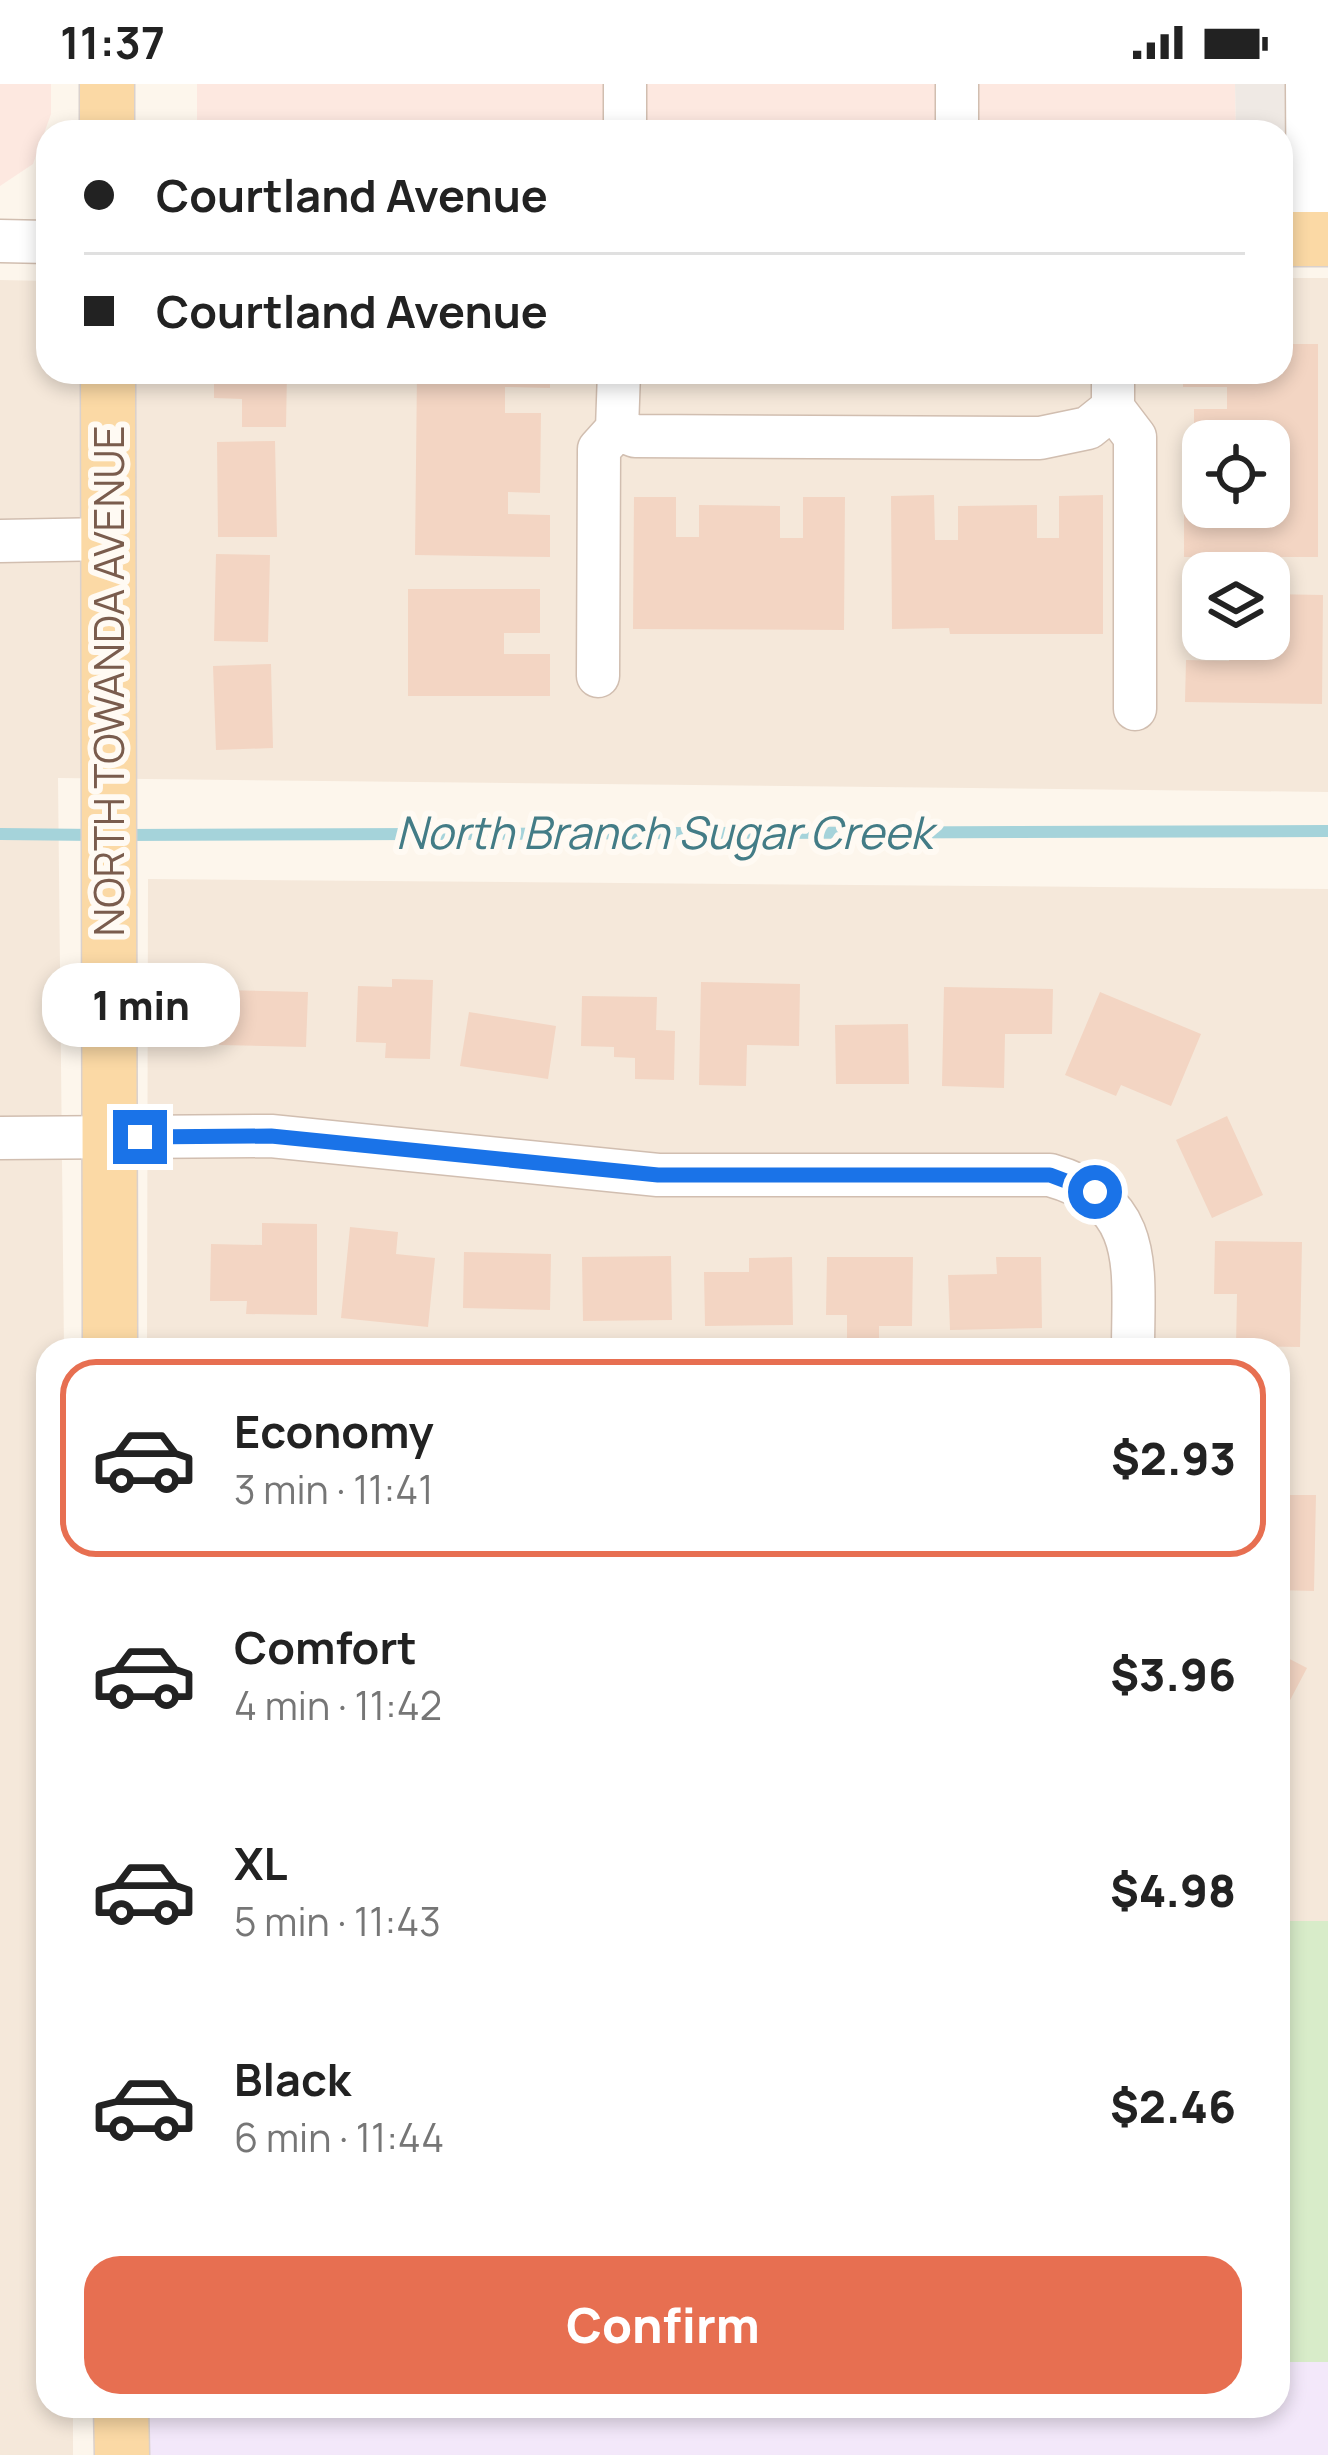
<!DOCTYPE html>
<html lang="en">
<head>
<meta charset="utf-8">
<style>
  body { margin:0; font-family:Manrope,sans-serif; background:#f2f2f2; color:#222; height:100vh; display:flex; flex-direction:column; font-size:45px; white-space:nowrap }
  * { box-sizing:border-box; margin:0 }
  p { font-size:39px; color:#767676 }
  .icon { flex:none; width:66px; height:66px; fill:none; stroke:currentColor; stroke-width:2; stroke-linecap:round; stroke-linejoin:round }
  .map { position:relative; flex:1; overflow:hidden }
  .details { position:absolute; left:36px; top:1254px; width:1254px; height:1080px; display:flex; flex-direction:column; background:#fff; border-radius:36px; box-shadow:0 6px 18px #0003 }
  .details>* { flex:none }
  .top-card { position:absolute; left:36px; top:36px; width:1257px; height:264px; border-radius:36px; box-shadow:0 6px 18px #0003; display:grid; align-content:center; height:264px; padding:0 48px; background:#fff }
  .controls { position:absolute; left:1182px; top:336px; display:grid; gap:24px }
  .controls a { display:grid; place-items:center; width:108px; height:108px; border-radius:24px; background:#fff; box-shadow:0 6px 18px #0003; font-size:60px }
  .end { position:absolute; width:54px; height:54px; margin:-27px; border:15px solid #1a73e8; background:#fff; box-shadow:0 0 0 6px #fff }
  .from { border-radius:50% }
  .bubble { position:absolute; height:84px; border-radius:36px; background:#fff; box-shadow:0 6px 18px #0003; font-size:39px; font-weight:800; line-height:84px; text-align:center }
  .top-card b { display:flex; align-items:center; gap:42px; height:114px; font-size:45px }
  .top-card b+b { border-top:3px solid #e0e0e0 }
  .top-card i { width:30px; height:30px; background:#222 }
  ul { padding:21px 0 0; list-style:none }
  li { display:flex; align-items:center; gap:36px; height:198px; margin:0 24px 18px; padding:0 24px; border:6px solid transparent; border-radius:36px }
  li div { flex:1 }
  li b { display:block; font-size:45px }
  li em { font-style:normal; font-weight:800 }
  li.current { border-color:#e76f51 }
  li>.icon { width:108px; height:108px; stroke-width:1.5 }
  .cta { display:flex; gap:24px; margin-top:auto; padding:24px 48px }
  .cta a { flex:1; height:138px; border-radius:36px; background:#e76f51; color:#fff; font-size:48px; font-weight:800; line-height:138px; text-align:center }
  .status { display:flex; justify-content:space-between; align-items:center; height:84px; padding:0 60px; background:#fff; direction:ltr }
  .status svg { height:33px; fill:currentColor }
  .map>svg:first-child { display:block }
  .residential { fill:#f5e8da; fill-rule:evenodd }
  .commercial { fill:#fde8e0 }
  .industrial { fill:#efe9e4 }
  .education { fill:#f3e8fa }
  .green { fill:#d8ecc9 }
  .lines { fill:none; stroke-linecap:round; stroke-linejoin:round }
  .stream { stroke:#a5d3da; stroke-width:12 }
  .building { fill:#f3d5c3 }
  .minor-casing { stroke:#d1beb0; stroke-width:45 }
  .major-casing { stroke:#dad1cd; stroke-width:57 }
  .minor { stroke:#fff; stroke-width:42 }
  .major { stroke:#fbd9a5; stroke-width:54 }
  .route { stroke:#1a73e8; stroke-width:15 }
  .labels { text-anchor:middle; stroke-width:12; stroke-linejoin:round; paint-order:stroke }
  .street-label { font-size:42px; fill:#7a5c4d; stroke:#fffaf3 }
  .water-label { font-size:45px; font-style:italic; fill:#437c86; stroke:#fffaf3 }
</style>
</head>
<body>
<div class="status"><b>11:37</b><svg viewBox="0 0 49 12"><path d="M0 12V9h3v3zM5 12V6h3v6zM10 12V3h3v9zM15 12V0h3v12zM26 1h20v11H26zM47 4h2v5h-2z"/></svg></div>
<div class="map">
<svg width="1328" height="2371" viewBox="0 0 1328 2371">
  <rect width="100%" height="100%" fill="#fdf6ec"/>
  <path class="residential" d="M1281,194H1328V708L58,694L64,1266H48V2322H73V2371H0V196L48,197V288H1281ZM1203,357H1269V423H1203ZM1203,489H1269V555H1203Z
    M148,795L1328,805V1837H1278V1266H147Z"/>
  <path class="commercial" d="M0,0H51V30L33,80L0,102Z
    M197,0H1235L1236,48H197Z"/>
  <path class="industrial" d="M1235,0H1328V92L1281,95V48H1236Z"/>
  <path class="education" d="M1278,2278H1328V2371H148L146,2322H1278Z"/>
  <path class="green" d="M1278,1837H1328V2278H1278Z"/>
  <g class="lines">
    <path class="stream" d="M0,750L97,751
      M123,751L1328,747"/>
  </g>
  <path class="building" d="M1281,260H1318V473H1184V429L1269,423V357H1203V408H1194V325H1227V303H1183V288H1281Z
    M214,288H287L286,343H242V315L214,314Z
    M417,288H550V304L505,303V329H541L540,409L508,408V430L550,431V473L415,471Z
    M275,357L277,453H218L217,358Z
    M934,411L935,456H958V422L1037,421V454H1059V412L1103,411V550H950L949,544L892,545L891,412Z
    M634,413H676V453H699V421L780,422V454H803V413H845L844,546L633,545Z
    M216,470L270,471L268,558L214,557Z
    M408,505H540V549H504V570H550V612H408Z
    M1269,510L1323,511L1322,620L1185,618L1186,576L1229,577V555H1269Z
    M271,580L273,664L216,666L213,582Z
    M392,895L433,896L430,975L385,974L386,959L356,958L358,902L392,903Z
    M701,898L800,900L799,962L747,961L746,1002L699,1001Z
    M944,903L1053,905L1052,950H1005L1004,1004L942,1002Z
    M220,906L308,908L306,963L219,961Z
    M1100,908L1201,950L1171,1022L1121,1001L1116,1012L1065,991Z
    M582,912L657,913L656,946L675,947L674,996L635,995V974L614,973V963L581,962Z
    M469,928L556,942L548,995L460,982Z
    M908,940L909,1000H836L835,941Z
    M1227,1032L1263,1111L1212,1134L1176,1056Z
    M262,1139L317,1140V1231L246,1230L247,1217H210L211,1160L262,1161Z
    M350,1143L398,1148L396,1170L435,1174L428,1243L341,1234Z
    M1215,1157L1302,1158L1300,1263L1236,1262L1237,1210H1214Z
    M464,1168L551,1170L550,1226L463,1224Z
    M671,1172L672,1236L583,1237L582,1173Z
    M792,1173L793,1241L705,1242L704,1188H749V1174Z
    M827,1173H913L912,1242H879V1259H847V1231H826Z
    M996,1173H1041L1042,1244L950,1246L948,1191L997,1190Z
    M1278,1411H1316L1314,1507L1278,1506Z
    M1278,1569L1307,1584L1278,1639Z"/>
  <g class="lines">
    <defs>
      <path id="minor" d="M957,0V48
        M1307,0L1308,155
        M625,48V0
        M0,157L48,158
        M619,288L617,345L635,352L1040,354L1088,344L1113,324V288
        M1113,324L1135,353V625
        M0,457L109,455
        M598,592L599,365L617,345
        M0,1054L271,1052L658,1091H1050C1146,1118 1133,1183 1133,1266"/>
      <path id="major" d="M107,0V48
        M1281,155H1328
        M108,288L110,1266
        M121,2322L122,2371"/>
    </defs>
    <use href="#minor" class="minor-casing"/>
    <use href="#major" class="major-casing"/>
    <use href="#minor" class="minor"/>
    <use href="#major" class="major"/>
  </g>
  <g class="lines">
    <path class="route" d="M140,1053L271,1052L658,1091H1050L1095,1108"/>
  </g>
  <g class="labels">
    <g class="street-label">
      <text transform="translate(109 597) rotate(-90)" y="15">NORTH TOWANDA AVENUE</text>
    </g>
    <g class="water-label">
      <text x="664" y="765">North Branch Sugar Creek</text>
    </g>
  </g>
</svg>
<div class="controls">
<a><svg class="icon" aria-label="locate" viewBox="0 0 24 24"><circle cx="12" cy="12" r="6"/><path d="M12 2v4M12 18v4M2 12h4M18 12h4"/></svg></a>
<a><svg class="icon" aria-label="layers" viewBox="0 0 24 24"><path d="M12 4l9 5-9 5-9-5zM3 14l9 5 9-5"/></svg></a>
</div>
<i class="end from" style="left:1095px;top:1108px"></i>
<i class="end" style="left:140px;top:1053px"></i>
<div class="bubble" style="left:42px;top:879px;width:198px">1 min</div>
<div class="top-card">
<b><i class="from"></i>Courtland Avenue</b>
<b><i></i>Courtland Avenue</b>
</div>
<section class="details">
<ul>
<li class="current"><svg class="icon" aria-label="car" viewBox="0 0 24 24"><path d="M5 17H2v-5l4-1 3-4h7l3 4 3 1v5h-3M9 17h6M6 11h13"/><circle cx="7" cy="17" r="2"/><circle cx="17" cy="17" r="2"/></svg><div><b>Economy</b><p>3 min · 11:41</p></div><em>$2.93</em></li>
<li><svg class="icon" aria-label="car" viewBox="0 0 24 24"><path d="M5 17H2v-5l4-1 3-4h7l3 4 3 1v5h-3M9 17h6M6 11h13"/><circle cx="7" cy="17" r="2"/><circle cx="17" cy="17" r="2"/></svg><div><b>Comfort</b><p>4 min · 11:42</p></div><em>$3.96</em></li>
<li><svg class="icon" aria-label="car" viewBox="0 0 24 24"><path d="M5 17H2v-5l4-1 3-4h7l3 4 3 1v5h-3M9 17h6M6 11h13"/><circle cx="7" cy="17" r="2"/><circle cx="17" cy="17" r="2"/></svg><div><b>XL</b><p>5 min · 11:43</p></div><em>$4.98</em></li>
<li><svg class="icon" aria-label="car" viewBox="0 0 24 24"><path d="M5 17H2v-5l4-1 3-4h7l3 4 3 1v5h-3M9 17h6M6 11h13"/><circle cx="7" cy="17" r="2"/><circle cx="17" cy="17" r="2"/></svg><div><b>Black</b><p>6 min · 11:44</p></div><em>$2.46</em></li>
</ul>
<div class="cta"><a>Confirm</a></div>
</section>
</div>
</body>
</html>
